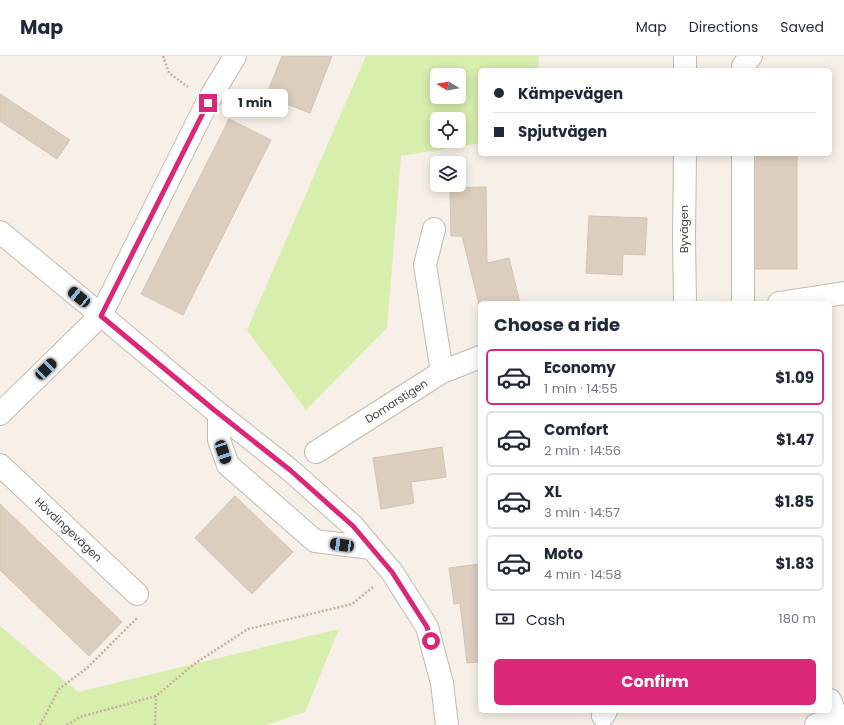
<!DOCTYPE html>
<html lang="en">
<head>
<meta charset="utf-8">
<style>
  body { margin:0; font-family:Poppins,sans-serif; background:#f2f2f3; color:#1f2937; height:100vh; display:flex; flex-direction:column; font-size:15px; white-space:nowrap }
  * { box-sizing:border-box; margin:0 }
  p { font-size:13px; color:#747a83 }
  .icon { flex:none; width:22px; height:22px; fill:none; stroke:currentColor; stroke-width:2; stroke-linecap:round; stroke-linejoin:round }
  .map { position:relative; flex:1; overflow:hidden }
  .side { position:absolute; left:478px; top:245px; width:354px; height:412px; display:flex; flex-direction:column; background:#fff; border-radius:6px; box-shadow:0 2px 10px #0003 }
  .side>* { flex:none }
  .top-card { position:absolute; left:478px; top:12px; width:354px; height:88px; border-radius:6px; box-shadow:0 2px 10px #0003; display:grid; align-content:center; height:88px; padding:0 16px; background:#fff }
  .needle { width:26px; rotate:281deg }
  .controls { position:absolute; left:430px; top:12px; display:grid; gap:8px }
  .controls a { display:grid; place-items:center; width:36px; height:36px; border-radius:6px; background:#fff; box-shadow:0 2px 10px #0003; font-size:20px }
  .end { position:absolute; width:18px; height:18px; margin:-9px; border:5px solid #db2777; background:#fff; box-shadow:0 0 0 2px #fff }
  .from { border-radius:50% }
  .bubble { position:absolute; height:28px; border-radius:6px; background:#fff; box-shadow:0 2px 10px #0003; font-size:13px; font-weight:700; line-height:28px; text-align:center }
  .car { position:absolute; width:12px; height:24px; margin:-12px -6px; border-radius:5px; box-shadow:0 0 3px 1px #0007; background:linear-gradient(#222 24%,#8ab4d8 0 40%,#222 0 76%,#8ab4d8 0 86%,#222 0) }
  .top-card b { display:flex; align-items:center; gap:14px; height:38px; font-size:15px }
  .top-card b+b { border-top:1px solid #e0e1e3 }
  .top-card i { width:10px; height:10px; background:#1f2937 }
  ul { padding:0; list-style:none }
  li { display:flex; align-items:center; gap:12px; height:56px; margin:0 8px 6px; padding:0 8px; border:2px solid #e0e1e3; border-radius:6px }
  li div { flex:1 }
  li b { display:block; font-size:15px }
  li em { font-style:normal; font-weight:700 }
  li.on { border-color:#db2777 }
  li>.icon { width:36px; height:36px; stroke-width:1.5 }
  h2 { padding:0 16px; font-size:18px; line-height:48px }
  .pay { display:flex; align-items:center; gap:10px; height:44px; padding:0 16px; font-size:15px }
  .pay p { margin-inline-start:auto }
  .action { display:flex; gap:8px; margin-top:auto; padding:8px 16px }
  .action a { flex:1; height:46px; border-radius:6px; background:#db2777; color:#fff; font-size:16px; font-weight:700; line-height:46px; text-align:center }
  header { display:flex; align-items:center; gap:24px; box-sizing:border-box; height:56px; padding:0 20px; background:#fff; border-bottom:1px solid #e0e1e3 }
  header strong { font-size:19px }
  nav { display:flex; gap:22px; margin-inline-start:auto; font-size:14px }
  .map>svg:first-child { display:block }
  .green { fill:#d7eead; fill-rule:evenodd }
  .building { fill:#dccebf; stroke:#d4c2af }
  .lines { fill:none; stroke-linecap:round; stroke-linejoin:round }
  .minor-casing { stroke:#c5baad; stroke-width:24 }
  .path { stroke:#c6b199; stroke-width:2.5; stroke-dasharray:2 2; stroke-linecap:butt }
  .minor { stroke:#fff; stroke-width:22 }
  .route { stroke:#db2777; stroke-width:5 }
  .labels { text-anchor:middle; stroke-width:3.5; stroke-linejoin:round; paint-order:stroke }
  .street-label { font-size:11px; fill:#4a4036; stroke:#fff }
</style>
</head>
<body>
<header>
<strong>Map</strong>
<nav><a>Map</a><a>Directions</a><a>Saved</a></nav>
</header>
<div class="map">
<svg width="844" height="669" viewBox="0 0 844 669">
  <rect width="100%" height="100%" fill="#f6f0e8"/>
  <path class="green" d="M366,0H539L538,14H480V87L401,100L387,272L306,354L247,274ZM437,19H459V41H437ZM437,63H459V85H437Z
    M0,570L78,636L339,573L305,656L266,669H0Z"/>
  <path class="building" d="M282,0H332L310,57L266,40Z
    M0,38L70,84L57,103L0,65Z
    M229,63L271,84L183,259L141,238Z
    M756,98H797V213H756Z
    M486,131L487,207L509,202L520,247H480V252L462,180H451L450,132Z
    M589,160L647,162L645,199L623,198L622,219L586,217Z
    M442,391L446,421L411,426L414,447L381,453L373,402Z
    M235,440L293,496L252,538L195,482Z
    M0,448L122,566L89,600L0,514Z
    M480,508V606L467,607L460,547L454,548L449,512Z"/>
  <g class="lines">
    <defs>
      <g id="minor">
        <path d="M685,14V0"/>
        <path d="M743,14V10L751,0"/>
        <path d="M685,98L684,181L685,247"/>
        <path d="M434,173L425,209L442,316"/>
        <path d="M0,176L101,259L213,353L290,414L353,470L392,516L427,571L442,627L447,669"/>
        <path d="M743,247V98"/>
        <path d="M779,247L844,237"/>
        <path d="M0,358L101,259L207,47L235,0"/>
        <path d="M219,358V384L228,409L315,485L371,492"/>
        <path id="s1" d="M316,396L442,316L480,301"/>
        <path id="s2" d="M0,409L137,538"/>
        <path d="M830,644L840,669"/>
        <path d="M603,660L606,655"/>
        <path d="M816,669L837,662"/>
      </g>
    </defs>
    <use href="#minor" class="minor-casing"/>
    <path class="path" d="M163,0L169,17L188,31
      M40,669L59,633L87,612L137,562
      M67,669L80,661L156,640L194,608L248,573L352,548L373,531
      M155,669L156,640"/>
    <use href="#minor" class="minor"/>
  </g>
  <g class="lines">
    <path class="route" d="M208,47L101,260L213,353L290,414L353,470L392,516L427,571L431,585"/>
  </g>
  <g class="labels">
    <g class="street-label">
      <text transform="translate(684 173) rotate(-90)" y="4">Byvägen</text>
      <text dy="4" stroke="none"><textPath href="#s1" startOffset="95">Domarstigen</textPath></text>
      <text dy="4" stroke="none"><textPath href="#s2" startOffset="94">Hövdingevägen</textPath></text>
    </g>
  </g>
</svg>
<div class="controls">
<a><svg class="needle" viewBox="-14 -14 28 28"><path d="M0-13l5 13h-10z" fill="#e53935"/><path d="M0 13l5-13h-10z" fill="#747a83"/></svg></a>
<a><svg class="icon" aria-label="locate" viewBox="0 0 24 24"><circle cx="12" cy="12" r="6"/><path d="M12 2v4M12 18v4M2 12h4M18 12h4"/></svg></a>
<a><svg class="icon" aria-label="layers" viewBox="0 0 24 24"><path d="M12 4l9 5-9 5-9-5zM3 14l9 5 9-5"/></svg></a>
</div>
<i class="end from" style="left:431px;top:585px"></i>
<i class="end" style="left:208px;top:47px"></i>
<div class="bubble" style="left:222px;top:33px;width:66px">1 min</div>
<i class="car" style="left:79px;top:241px;rotate:309deg"></i>
<i class="car" style="left:46px;top:313px;rotate:45deg"></i>
<i class="car" style="left:223px;top:396px;rotate:162deg"></i>
<i class="car" style="left:342px;top:489px;rotate:278deg"></i>
<div class="top-card">
<b><i class="from"></i>Kämpevägen</b>
<b><i></i>Spjutvägen</b>
</div>
<section class="side">
<h2>Choose a ride</h2>
<ul>
<li class="on"><svg class="icon" aria-label="car" viewBox="0 0 24 24"><path d="M5 17H2v-5l4-1 3-4h7l3 4 3 1v5h-3M9 17h6M6 11h13"/><circle cx="7" cy="17" r="2"/><circle cx="17" cy="17" r="2"/></svg><div><b>Economy</b><p>1 min · 14:55</p></div><em>$1.09</em></li>
<li><svg class="icon" aria-label="car" viewBox="0 0 24 24"><path d="M5 17H2v-5l4-1 3-4h7l3 4 3 1v5h-3M9 17h6M6 11h13"/><circle cx="7" cy="17" r="2"/><circle cx="17" cy="17" r="2"/></svg><div><b>Comfort</b><p>2 min · 14:56</p></div><em>$1.47</em></li>
<li><svg class="icon" aria-label="car" viewBox="0 0 24 24"><path d="M5 17H2v-5l4-1 3-4h7l3 4 3 1v5h-3M9 17h6M6 11h13"/><circle cx="7" cy="17" r="2"/><circle cx="17" cy="17" r="2"/></svg><div><b>XL</b><p>3 min · 14:57</p></div><em>$1.85</em></li>
<li><svg class="icon" aria-label="car" viewBox="0 0 24 24"><path d="M5 17H2v-5l4-1 3-4h7l3 4 3 1v5h-3M9 17h6M6 11h13"/><circle cx="7" cy="17" r="2"/><circle cx="17" cy="17" r="2"/></svg><div><b>Moto</b><p>4 min · 14:58</p></div><em>$1.83</em></li>
</ul>
<div class="pay"><svg class="icon" aria-label="cash" viewBox="0 0 24 24"><path d="M3 7h18v10H3z"/><circle cx="12" cy="12" r="2"/></svg>Cash<p>180 m</p></div>
<div class="action"><a>Confirm</a></div>
</section>
</div>
</body>
</html>
